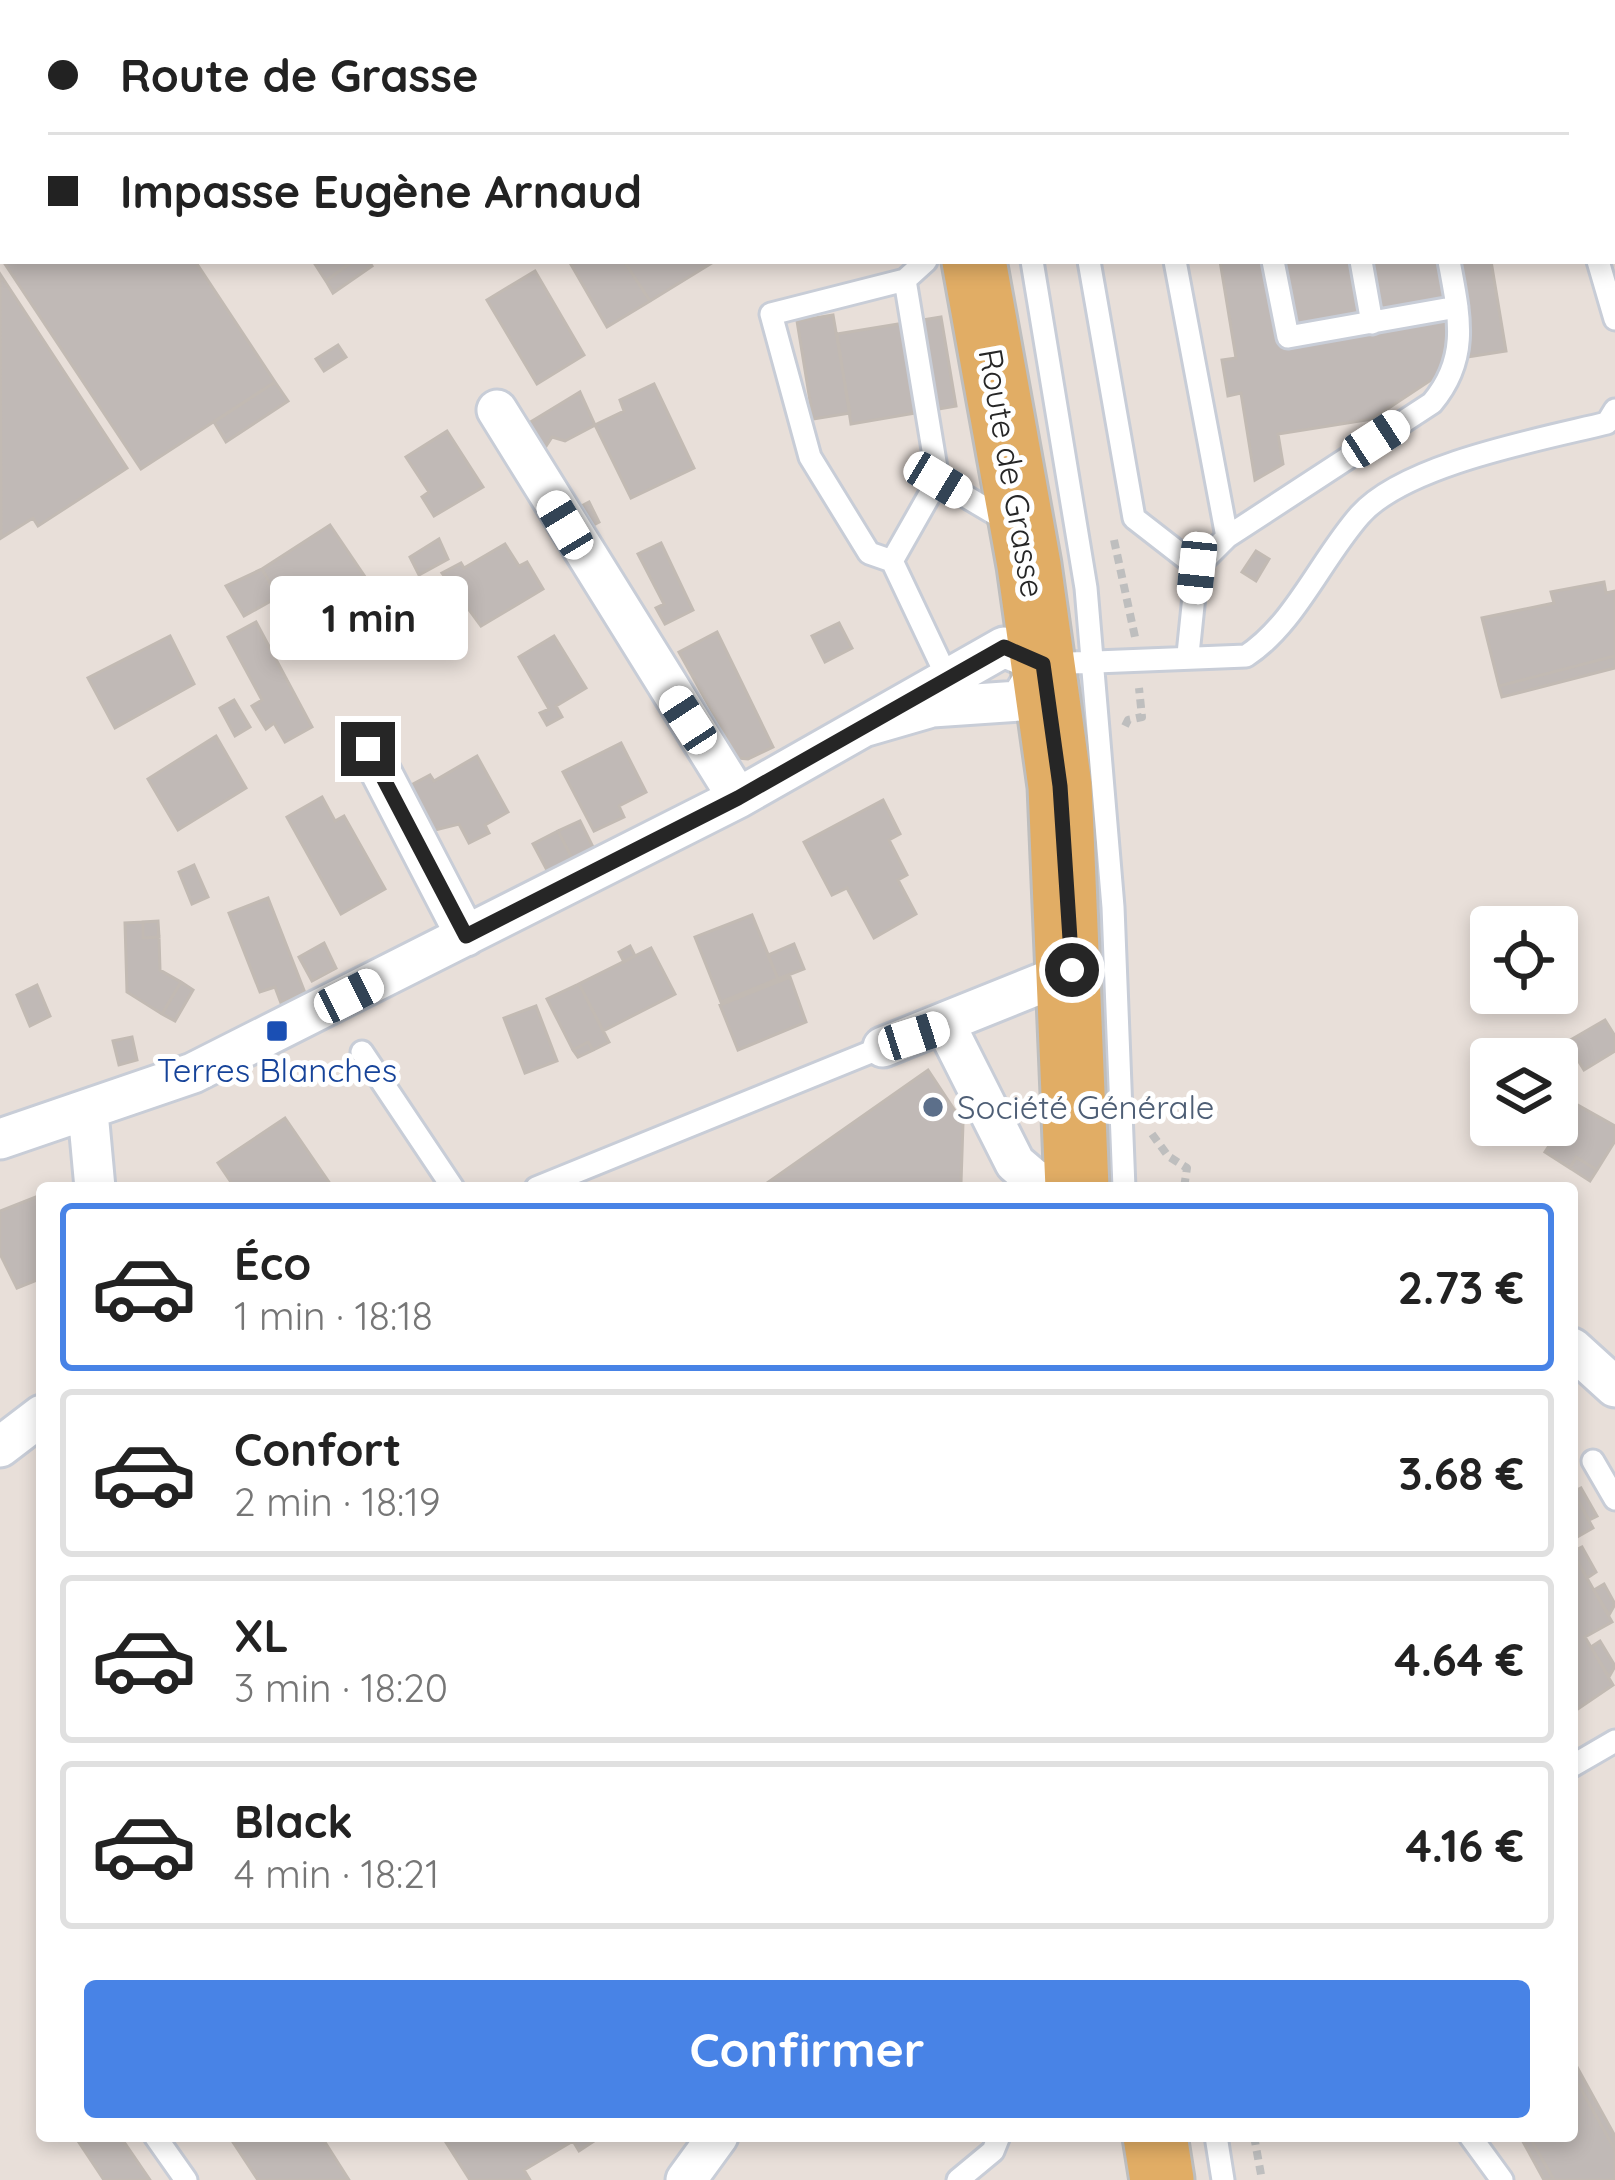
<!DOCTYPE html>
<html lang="fr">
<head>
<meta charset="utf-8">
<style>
  body { margin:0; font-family:Quicksand,sans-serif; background:#f6f6f6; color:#222; height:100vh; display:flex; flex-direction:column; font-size:45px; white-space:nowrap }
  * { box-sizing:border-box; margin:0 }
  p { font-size:39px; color:#767676 }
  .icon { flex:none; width:66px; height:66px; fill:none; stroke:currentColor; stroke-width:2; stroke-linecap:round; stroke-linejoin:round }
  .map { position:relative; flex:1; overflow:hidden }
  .details { position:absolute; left:36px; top:1182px; width:1542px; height:960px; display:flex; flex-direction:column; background:#fff; border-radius:12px; box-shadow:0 6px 18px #0003 }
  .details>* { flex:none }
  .hud { position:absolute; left:0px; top:0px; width:1617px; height:264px; box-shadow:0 6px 18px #0003; display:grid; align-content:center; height:264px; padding:0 48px; background:#fff }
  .tools { position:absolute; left:1470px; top:906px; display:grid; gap:24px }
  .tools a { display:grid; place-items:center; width:108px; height:108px; border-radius:12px; background:#fff; box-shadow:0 6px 18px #0003; font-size:60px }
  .end { position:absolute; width:54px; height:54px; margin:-27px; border:15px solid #262626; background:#fff; box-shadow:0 0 0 6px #fff }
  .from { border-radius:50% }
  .bubble { position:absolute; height:84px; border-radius:12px; background:#fff; box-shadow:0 6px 18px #0003; font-size:39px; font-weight:700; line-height:84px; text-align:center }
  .car { position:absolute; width:36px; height:72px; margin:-36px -18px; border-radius:15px; box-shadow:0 0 9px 3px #0007; background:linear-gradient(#fff 24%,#345 0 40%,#fff 0 76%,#345 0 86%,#fff 0) }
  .hud b { display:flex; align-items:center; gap:42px; height:114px; font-size:45px }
  .hud b+b { border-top:3px solid #e0e0e0 }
  .hud i { width:30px; height:30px; background:#222 }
  ul { padding:21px 0 0; list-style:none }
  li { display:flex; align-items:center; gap:36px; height:168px; margin:0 24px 18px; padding:0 24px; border:6px solid #e0e0e0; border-radius:12px }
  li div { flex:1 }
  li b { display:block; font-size:45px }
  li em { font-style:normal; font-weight:700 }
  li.active { border-color:#4883e6 }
  li>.icon { width:108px; height:108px; stroke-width:1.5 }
  .cta { display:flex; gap:24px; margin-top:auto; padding:24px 48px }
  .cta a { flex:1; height:138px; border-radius:12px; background:#4883e6; color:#fff; font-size:48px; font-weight:700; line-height:138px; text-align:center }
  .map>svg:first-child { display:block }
  .building { fill:#c0b9b6; stroke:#c2bab3; stroke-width:3 }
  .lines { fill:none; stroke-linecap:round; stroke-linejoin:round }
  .lane-casing { stroke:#c8cdd7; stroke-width:27 }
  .street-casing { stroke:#c8cdd7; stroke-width:45 }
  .primary-casing { stroke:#bebebe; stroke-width:69 }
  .path { stroke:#bebebe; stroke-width:8; stroke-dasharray:9 6; stroke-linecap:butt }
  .lane { stroke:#fff; stroke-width:21 }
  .street { stroke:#fff; stroke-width:39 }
  .primary { stroke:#e1ad65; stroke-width:63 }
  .route { stroke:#262626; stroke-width:15 }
  .transit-dot { fill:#1a4fb4; stroke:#fff; stroke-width:4.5 }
  .service-dot { fill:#5c6f8a; stroke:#fff; stroke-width:4.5 }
  .labels { text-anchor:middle; stroke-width:10; stroke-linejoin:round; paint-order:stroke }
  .street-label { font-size:33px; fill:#262626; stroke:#fff }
  .transit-label { font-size:33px; fill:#164399; stroke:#fff }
  .service-label { font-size:33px; fill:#4e5e75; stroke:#fff; text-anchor:start }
</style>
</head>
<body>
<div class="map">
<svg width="1615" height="2180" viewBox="0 0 1615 2180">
  <rect width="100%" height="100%" fill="#e8dfd9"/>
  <path class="building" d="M60,0H107V3H56Z
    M802,0L804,3L741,1L742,0Z
    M802,0H875L877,3H804Z
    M3,43V91L0,87Z
    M3,181V260L0,256Z
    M3,261H195L275,382L141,469Z
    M313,261H352V262L326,281Z
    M369,261L372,266L333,293L326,281L352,261Z
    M569,261H624L650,301L607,327Z
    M624,261H715L650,301Z
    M1220,261H1491L1506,351L1448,360L1449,368L1372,419L1278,434L1283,464L1255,480L1241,393L1228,396L1222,360L1236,358Z
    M535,271L584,355L537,384L487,300Z
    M0,274L127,468L38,526L33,518L1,538Z
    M833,315L850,413L813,419L797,321Z
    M941,317L956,406L851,424L837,334Z
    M338,345L346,357L324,371L316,359Z
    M275,382L288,401L226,442L214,422Z
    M654,384L694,468L631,498L595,425L624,411L620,400Z
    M580,392L595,425L565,441L552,437L541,454L524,426Z
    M447,431L483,487L434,516L422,497L429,492L406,457Z
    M589,502L599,522L586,529L576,509Z
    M330,525L374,590L328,619L304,583L278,597L262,569Z
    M439,539L448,559L419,575L410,557Z
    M661,543L693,610L665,624L656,608L664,604L638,554Z
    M505,544L519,566L527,562L543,589L481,626L442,573L461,563L464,568Z
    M1256,551L1269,559L1256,581L1242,572Z
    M262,569L278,597L244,616L226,586Z
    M1604,582L1606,593L1615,591V656L1499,686L1482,618L1554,603L1551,592Z
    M256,622L312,727L285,742L274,723L266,729L252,706L262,700L228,637Z
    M839,623L852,648L825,662L812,636Z
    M717,632L773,747L748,759L738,758L679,652Z
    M170,636L194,684L115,728L88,678Z
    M554,636L586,688L556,706L562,717L547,725L540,713L549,709L519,657Z
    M1615,656V668L1502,697L1499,686Z
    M234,700L250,727L235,736L220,708Z
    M216,736L246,788L178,830L148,779Z
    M621,743L646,792L619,806L624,817L594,831L563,772Z
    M477,756L508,812L485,825L489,833L469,843L459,824L435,830L411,785L430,775L434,781Z
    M322,797L335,821L344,816L385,889L341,914L287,817Z
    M883,800L900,834L889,840L907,875L898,880L916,914L874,938L847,888L832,895L804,842Z
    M580,821L594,849L573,860L558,831Z
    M558,831L573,860L548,872L533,844Z
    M194,865L208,897L192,904L179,872Z
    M268,898L305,993L281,1003L275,987L260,992L229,913Z
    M752,915L778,979L721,1002L695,937Z
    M158,921L159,937L143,938V922Z
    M143,922V938L159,937L160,970L181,982L162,1014L127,992L125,923Z
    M324,943L336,968L312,981L299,957Z
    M794,944L804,969L778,979L768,955Z
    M630,946L635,956L624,962L619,952Z
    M651,948L675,994L603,1031L579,984Z
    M790,977L806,1022L738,1050L720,1005Z
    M181,982L193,990L175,1021L162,1014Z
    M579,984L609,1042L593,1050L588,1042L573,1050L547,999Z
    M37,985L50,1016L30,1026L17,995Z
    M536,1006L557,1061L525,1073L504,1018Z
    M1605,1020L1615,1036V1051L1584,1070L1567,1042Z
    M132,1037L137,1060L119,1065L113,1041Z
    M588,1042L593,1050L578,1057L573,1050Z
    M928,1070L963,1123L961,1183L953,1188H760Z
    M1576,1104L1615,1126V1141L1597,1170L1576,1157L1570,1168L1545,1152Z
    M285,1118L333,1188H235L218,1163Z
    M1576,1157L1597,1170L1590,1181L1570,1168Z
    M41,1195L42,1278L17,1288L0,1254V1211Z
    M1581,1488L1597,1516L1589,1520L1573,1492Z
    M1572,1490L1593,1528L1572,1540Z
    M1582,1547L1596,1572L1587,1578L1572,1552Z
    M1572,1552L1612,1622L1585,1637L1613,1685L1572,1713Z
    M1604,1584L1615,1604L1609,1615L1594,1590Z
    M1600,1641L1615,1666L1609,1677L1591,1647Z
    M1572,2058L1615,2136V2150L1572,2073Z
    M1572,2073L1615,2150V2180H1554L1529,2136H1572Z
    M120,2136L150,2180H104L76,2138Z
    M229,2136H321L349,2180H258Z
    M442,2136H595L597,2139L579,2151L573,2141L524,2170L530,2180H470Z
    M1520,2136H1529L1554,2180H1544Z"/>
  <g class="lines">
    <defs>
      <path id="lane" d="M900,0L902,3
        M1319,0L1373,3
        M1614,10H1615
        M926,261L905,280L938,480L1007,521
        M1032,261L1086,588L1113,907L1124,1188
        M1089,261L1134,518L1197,567
        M1175,261L1227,537L1197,567L1188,654
        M1273,261L1288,337L1457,307
        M1361,261L1372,323
        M1598,261L1615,319
        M938,480L892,561L947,677
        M1227,537L1432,403C1470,358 1459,315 1449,261
        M892,561L869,553L810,457L771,314L905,280
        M1046,664L1246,656C1295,624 1321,559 1360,515C1405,464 1542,439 1607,423L1615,410
        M362,1052L453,1188
        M536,1188L883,1047
        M1593,1461L1615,1499
        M1572,1766L1615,1741
        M155,2136L186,2180
        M1216,2136L1223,2180
        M1470,2136L1502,2180
        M958,2180L993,2151L999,2136"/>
      <path id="street" d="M497,410L738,798
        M369,749L466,936
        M946,1026L1015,1163L1035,1180L1073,1188
        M883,1047L1072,971
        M88,1112L95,1188
        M0,1139L193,1073L738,798L1004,647L1043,664L1020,701L932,707L863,727
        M1572,1348L1615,1387
        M0,1447L42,1415
        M686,2180L718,2136"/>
      <path id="primary" d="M970,0V3
        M974,261L1029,565L1060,786L1077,1188
        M1155,2136L1162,2180"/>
    </defs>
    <use href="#lane" class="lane-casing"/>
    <use href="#street" class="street-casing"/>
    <use href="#primary" class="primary-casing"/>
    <path class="path" d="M1114,540L1135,637
      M1125,726L1128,720L1142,717L1139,688
      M1152,1134L1168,1156L1187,1168L1184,1188
      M1254,2136L1262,2180"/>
    <use href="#lane" class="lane"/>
    <use href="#street" class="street"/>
    <use href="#primary" class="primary"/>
  </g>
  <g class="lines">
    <path class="route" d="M368,749L466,936L738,798L1004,647L1043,664L1060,786L1072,970"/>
  </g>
  <rect class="transit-dot" x="265" y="1019" width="24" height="24" rx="6"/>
  <circle class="service-dot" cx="933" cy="1107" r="12"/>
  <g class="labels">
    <g class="street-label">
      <text transform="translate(1012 473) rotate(80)" y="12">Route de Grasse</text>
    </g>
    <g class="transit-label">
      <text x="277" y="1082">Terres Blanches</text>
    </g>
    <g class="service-label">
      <text x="957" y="1119">Société Générale</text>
    </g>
  </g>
</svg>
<div class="tools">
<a><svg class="icon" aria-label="locate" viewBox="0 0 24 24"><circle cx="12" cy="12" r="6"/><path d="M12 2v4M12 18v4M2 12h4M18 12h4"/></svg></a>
<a><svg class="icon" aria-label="layers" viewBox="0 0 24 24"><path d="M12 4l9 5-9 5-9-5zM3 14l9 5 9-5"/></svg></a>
</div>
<i class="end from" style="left:1072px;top:970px"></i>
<i class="end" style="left:368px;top:749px"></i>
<div class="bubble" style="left:270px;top:576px;width:198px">1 min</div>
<i class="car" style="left:1376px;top:439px;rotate:57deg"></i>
<i class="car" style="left:938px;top:480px;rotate:121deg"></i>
<i class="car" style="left:565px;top:525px;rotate:329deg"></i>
<i class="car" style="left:1197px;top:568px;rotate:186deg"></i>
<i class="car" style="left:688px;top:720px;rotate:327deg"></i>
<i class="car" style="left:349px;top:996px;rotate:63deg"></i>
<i class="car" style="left:914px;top:1036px;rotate:72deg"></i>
<div class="hud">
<b><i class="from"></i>Route de Grasse</b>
<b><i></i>Impasse Eugène Arnaud</b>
</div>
<section class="details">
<ul>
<li class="active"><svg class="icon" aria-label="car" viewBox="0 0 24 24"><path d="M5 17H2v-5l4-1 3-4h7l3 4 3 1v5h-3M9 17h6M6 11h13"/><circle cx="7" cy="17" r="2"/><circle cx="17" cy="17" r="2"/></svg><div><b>Éco</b><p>1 min · 18:18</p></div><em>2.73 €</em></li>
<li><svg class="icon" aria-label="car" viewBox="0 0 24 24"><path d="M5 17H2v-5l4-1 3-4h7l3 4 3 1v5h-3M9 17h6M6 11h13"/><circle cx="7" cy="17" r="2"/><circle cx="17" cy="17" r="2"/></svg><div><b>Confort</b><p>2 min · 18:19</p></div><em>3.68 €</em></li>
<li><svg class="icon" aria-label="car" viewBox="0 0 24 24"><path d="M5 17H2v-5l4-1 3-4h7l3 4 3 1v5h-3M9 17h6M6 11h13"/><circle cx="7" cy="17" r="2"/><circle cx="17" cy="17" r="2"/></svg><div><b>XL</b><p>3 min · 18:20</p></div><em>4.64 €</em></li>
<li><svg class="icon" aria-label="car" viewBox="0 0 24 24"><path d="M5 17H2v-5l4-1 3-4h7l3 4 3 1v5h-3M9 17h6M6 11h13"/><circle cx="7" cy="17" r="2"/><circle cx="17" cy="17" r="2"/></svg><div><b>Black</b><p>4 min · 18:21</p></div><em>4.16 €</em></li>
</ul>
<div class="cta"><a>Confirmer</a></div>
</section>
</div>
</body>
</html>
